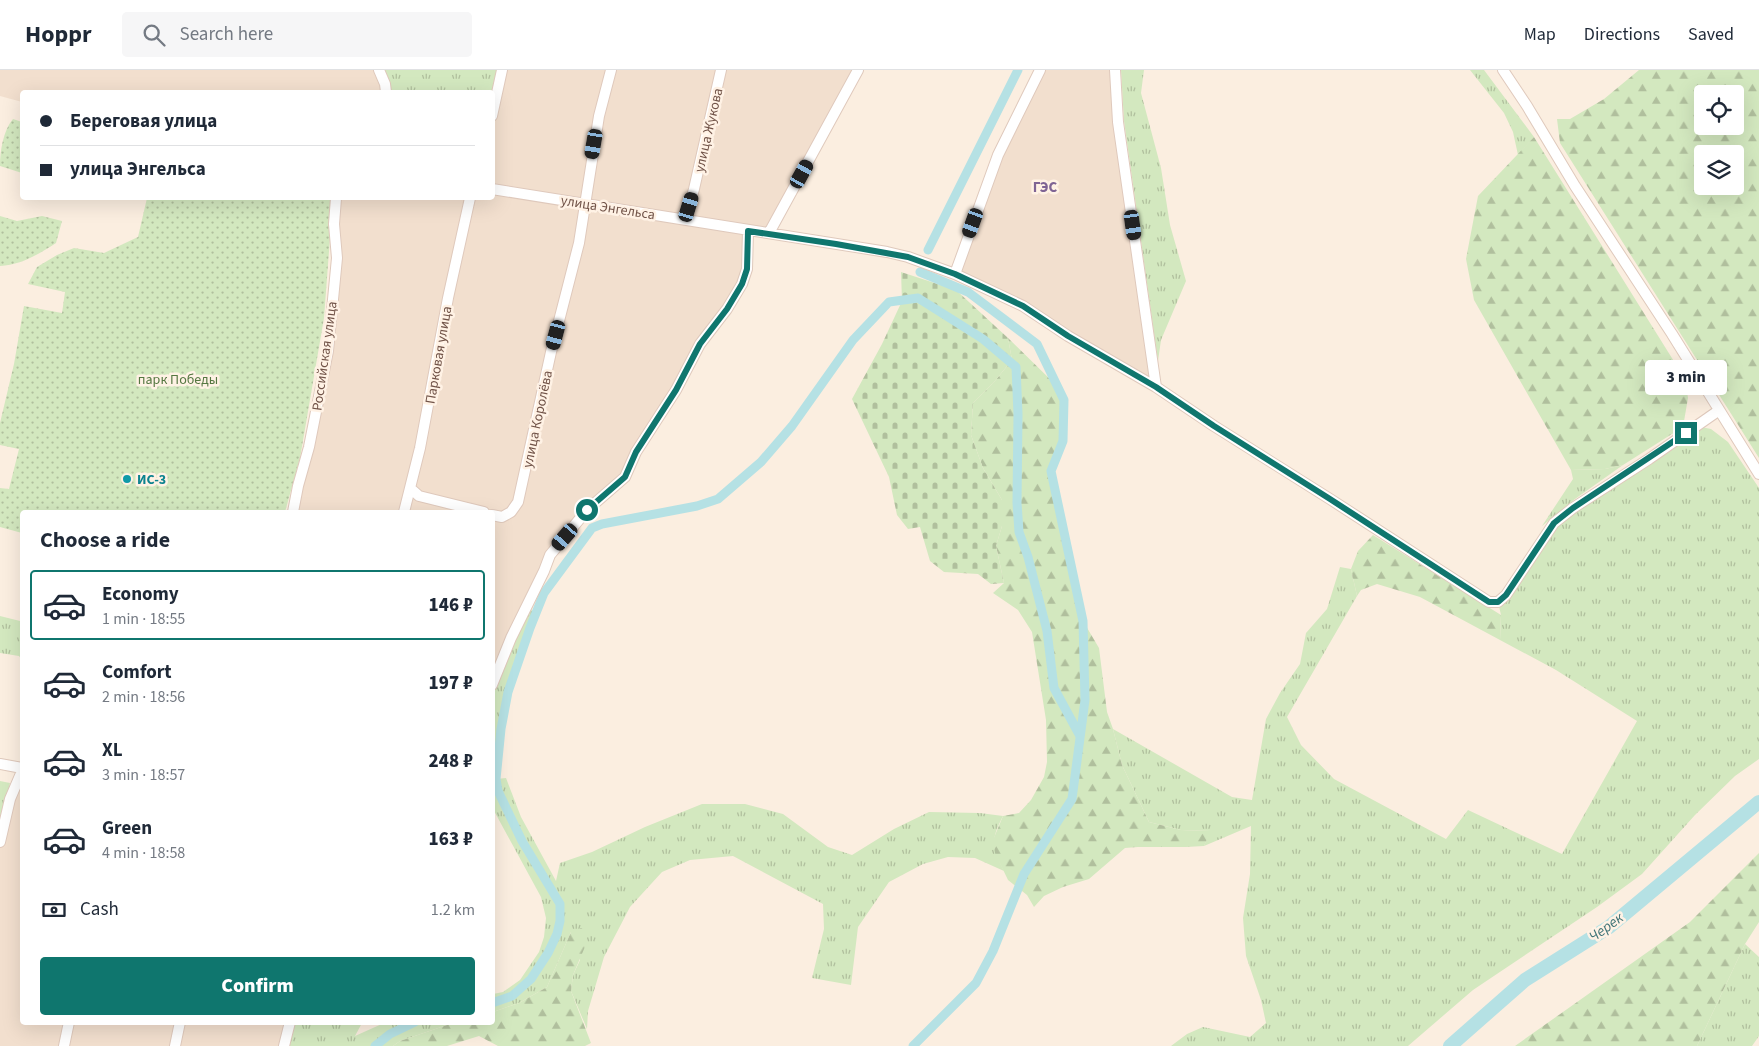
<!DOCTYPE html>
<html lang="en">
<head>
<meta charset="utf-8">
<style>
  body { margin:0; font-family:"Source Sans 3",sans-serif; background:#f6f6f7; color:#1f2937; height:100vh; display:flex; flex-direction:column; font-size:19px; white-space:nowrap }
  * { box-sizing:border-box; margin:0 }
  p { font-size:16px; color:#747a83 }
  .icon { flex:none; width:28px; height:28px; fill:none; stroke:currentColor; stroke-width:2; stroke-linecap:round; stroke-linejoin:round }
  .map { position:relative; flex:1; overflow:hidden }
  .details { position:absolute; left:20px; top:440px; width:475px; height:515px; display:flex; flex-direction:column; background:#fff; border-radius:5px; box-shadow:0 5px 20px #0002 }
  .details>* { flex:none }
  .top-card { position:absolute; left:20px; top:20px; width:475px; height:110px; border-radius:5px; box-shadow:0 5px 20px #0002; display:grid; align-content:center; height:110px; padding:0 20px; background:#fff }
  .buttons { position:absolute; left:1694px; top:15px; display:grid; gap:10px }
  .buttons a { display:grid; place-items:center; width:50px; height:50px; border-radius:5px; background:#fff; box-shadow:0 5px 20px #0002; font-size:25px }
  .end { position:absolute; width:22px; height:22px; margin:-11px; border:6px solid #0f766e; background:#fff; box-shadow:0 0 0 2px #fff }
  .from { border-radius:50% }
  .bubble { position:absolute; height:35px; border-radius:5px; background:#fff; box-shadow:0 5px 20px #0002; font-size:16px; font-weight:800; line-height:35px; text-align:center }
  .car { position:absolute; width:15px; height:30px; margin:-15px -8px; border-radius:6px; box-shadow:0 0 4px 1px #0007; background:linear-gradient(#222 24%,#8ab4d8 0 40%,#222 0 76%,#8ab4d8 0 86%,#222 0) }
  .top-card b { display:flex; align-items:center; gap:18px; height:48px; font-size:19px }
  .top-card b+b { border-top:1px solid #e0e1e3 }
  .top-card i { width:12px; height:12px; background:#1f2937 }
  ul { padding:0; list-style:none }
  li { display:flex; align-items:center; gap:15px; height:70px; margin:0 10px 8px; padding:0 10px; border:2px solid transparent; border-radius:5px }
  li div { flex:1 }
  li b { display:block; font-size:19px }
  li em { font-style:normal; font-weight:800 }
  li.selected { border-color:#0f766e }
  li>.icon { width:45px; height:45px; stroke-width:1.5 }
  h2 { padding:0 20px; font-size:22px; line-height:60px }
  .pay { display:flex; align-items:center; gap:12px; height:55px; padding:0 20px; font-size:19px }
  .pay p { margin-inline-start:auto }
  .primary-button { display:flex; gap:10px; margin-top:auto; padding:10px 20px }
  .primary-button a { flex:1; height:58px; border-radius:5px; background:#0f766e; color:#fff; font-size:20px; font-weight:800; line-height:58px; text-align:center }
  header { display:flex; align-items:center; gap:30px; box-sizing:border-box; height:70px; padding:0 25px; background:#fff; border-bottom:1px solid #e0e1e3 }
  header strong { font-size:24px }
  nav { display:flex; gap:28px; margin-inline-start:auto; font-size:18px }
  .search { width:350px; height:45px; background:#f6f6f7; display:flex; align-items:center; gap:12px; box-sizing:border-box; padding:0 18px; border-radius:5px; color:#747a83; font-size:19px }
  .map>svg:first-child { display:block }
  .residential { fill:#f2dfce }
  .grass { fill:url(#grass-tufts) }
  .forest { fill:url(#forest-firs); fill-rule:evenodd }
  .cemetery { fill:url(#cemetery-stones) }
  .park { fill:url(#park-dots) }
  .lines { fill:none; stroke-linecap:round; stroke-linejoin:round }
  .canal { stroke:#b5e1e4; stroke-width:9 }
  .river { stroke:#b5e1e4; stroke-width:14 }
  .minor-casing { stroke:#dfc9bc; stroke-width:12 }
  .minor { stroke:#fff; stroke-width:10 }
  .route { stroke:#0f766e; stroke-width:6 }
  .culture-dot { fill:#0f9aa8; stroke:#fff2e5; stroke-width:2 }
  .labels { text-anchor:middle; stroke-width:5; stroke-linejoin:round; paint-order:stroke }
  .street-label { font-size:14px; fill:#715348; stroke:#fff2e5 }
  .park-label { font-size:14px; fill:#557741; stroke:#fff2e5 }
  .culture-label { font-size:14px; font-weight:bold; fill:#0d838f; stroke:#fff2e5; text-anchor:start }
  .neighbourhood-label { font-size:15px; font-weight:bold; fill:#7f6494; stroke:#fff2e5 }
  .water-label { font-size:15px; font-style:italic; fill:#3d7276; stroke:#fff2e5 }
</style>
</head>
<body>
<header>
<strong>Hoppr</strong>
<div class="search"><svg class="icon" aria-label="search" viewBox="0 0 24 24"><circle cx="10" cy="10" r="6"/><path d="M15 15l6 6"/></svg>Search here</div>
<nav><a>Map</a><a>Directions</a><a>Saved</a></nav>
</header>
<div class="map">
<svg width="1759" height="976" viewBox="0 0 1759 976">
  <defs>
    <pattern id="grass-tufts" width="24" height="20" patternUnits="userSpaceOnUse" patternTransform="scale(1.25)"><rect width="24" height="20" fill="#d3e8bf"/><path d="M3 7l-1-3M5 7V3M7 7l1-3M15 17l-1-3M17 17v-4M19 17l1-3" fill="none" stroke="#b0bf9d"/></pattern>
    <pattern id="forest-firs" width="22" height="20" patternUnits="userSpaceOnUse" patternTransform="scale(1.25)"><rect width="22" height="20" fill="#d3e8bf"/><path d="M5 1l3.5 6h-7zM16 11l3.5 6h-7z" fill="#b0bf9d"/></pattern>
    <pattern id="cemetery-stones" width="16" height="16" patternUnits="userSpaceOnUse" patternTransform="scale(1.25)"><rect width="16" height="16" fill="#d3e8bf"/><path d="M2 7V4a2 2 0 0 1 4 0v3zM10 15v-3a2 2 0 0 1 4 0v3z" fill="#b0bf9d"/></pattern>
    <pattern id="park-dots" width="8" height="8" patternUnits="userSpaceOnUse" patternTransform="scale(1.25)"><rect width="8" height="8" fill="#d3e8bf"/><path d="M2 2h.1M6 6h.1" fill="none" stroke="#b0bf9d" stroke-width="1.8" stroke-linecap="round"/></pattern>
  </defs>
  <rect width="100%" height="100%" fill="#fbeee0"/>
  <path class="residential" d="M0,0H379L386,22H22V32L0,26Z
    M502,0H858L769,163L749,161L747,199L628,401L550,485L493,615L492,442H293L328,281L336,128H492L493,46Z
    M1040,0H1115L1156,317L955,204L998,85Z
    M22,701V952L290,953L284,976H0V772Z"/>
  <path class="grass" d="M379,0H502L492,22H386Z
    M1121,0H1144L1141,23L1161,98L1170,155L1186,211L1161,270L1158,291L1124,51Z
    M1470,0H1484L1534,67L1518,85L1513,62L1504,43Z
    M1696,356L1711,359L1728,372L1759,418V689L1735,706L1695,745L1642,804L1597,837L1473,920L1408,976H1171L1187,964L1203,957L1250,967L1266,953L1261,930L1246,886L1243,848L1250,804L1251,756L1204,776L1210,761L1181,760L1149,752L1122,695L1113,659L1232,727L1252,730L1266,649L1280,623L1300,594L1306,563L1327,539L1340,497L1351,499L1357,526L1287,647L1301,675L1334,709L1446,769L1468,740L1562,784L1637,651L1556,600L1500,570L1501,545L1498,532L1554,453Z
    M1623,395L1575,429L1542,456L1573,409L1571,400L1605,399Z
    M524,539L536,541L508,622L501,659L496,709L506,708L521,747L556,811L560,793L592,782L645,757L702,734H745L783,744L828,777L852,785L894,759L929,742L980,743L1003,746C990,772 992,775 1004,801L975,788L948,787L923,794L889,812L858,857L851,915L812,908L824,859L823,834L733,786L690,790L662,802L630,837L604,887L588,941L587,959L571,921L573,905L580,890L571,862L547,917L519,933L493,942V924L503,922L520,910L539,882L544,867L546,848L541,827L493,739L492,615Z
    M22,543V590L19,586L0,583V546L20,551Z
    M0,711L10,713L0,760Z
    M1745,874L1759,887V966L1752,976H1697Z
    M290,953H362L355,966L384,953H453L400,971L393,976H284Z"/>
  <path class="forest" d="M1639,0H1759V388L1560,73L1557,49H1570L1604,29ZM1702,24H1735V56H1702ZM1702,84H1735V116H1702Z
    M1534,67L1685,309L1688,328L1683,357L1623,395L1605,399L1571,400L1474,230L1466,189L1478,126Z
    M1008,268L1058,317L1064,330L1063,371L1051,401L1083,551L1099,578L1107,642L1113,659L1122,695L1149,752L1181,760L1211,761L1204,776L1186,777H1138L1125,778L1089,809L1063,817L1044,826L1034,837L1027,825L1008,810L995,783L993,770L1003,746L1019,743L1031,730L1044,707L1047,692L1046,650L1032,562L1018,540L993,523L1004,513L996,476L1002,456V430L983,398L971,365L973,333L994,312L1012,290Z
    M1373,465L1501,545L1500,570L1420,527L1377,514L1361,520L1357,526L1351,499L1358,481Z
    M1759,783V852L1745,874L1697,976H1515L1690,852Z
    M581,858L587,862V872L573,905L571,921L591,973L585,976H498L479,966L447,976H393L400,971L453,953L492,952L493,942L519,933L547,917L571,862Z"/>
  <path class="cemetery" d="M901,202L956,220L1008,268L1012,290L994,312L973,333L971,365L983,398L1002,430V456L996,476L1004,513L991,514L978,504L944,502L930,491L920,457L908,459L897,445L889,407L852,329L882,274L902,231Z"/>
  <path class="park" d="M13,49L22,52V103L0,96C0,81 3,61 13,49Z
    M147,128H333L324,248L300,388L285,442H22V463L0,457V418L9,419L19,379L0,375V353L14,294L24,236L62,243L65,222L28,214L37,197L57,185L74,178L104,183L138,167Z
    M0,146L17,151L42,146L62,151L56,173C39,184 21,195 0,196Z"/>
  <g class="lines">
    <path class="canal" d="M928,180L1018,0
      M492,933L512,926L531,909L548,883L557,864L560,851V834L522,771L498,721L496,709L501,659L508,622L530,558L544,523L592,458L602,454L697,436L718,429L761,392L792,356L853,270L889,232L918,228L983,269L1016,297L1018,344L1017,433L1019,462L1028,487L1047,561L1054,618L1080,666
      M375,976L390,964L415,952
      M913,976L976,913L993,881L1024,804L1072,729L1085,630L1083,551L1051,401L1063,371L1064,330L1037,274L968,222L920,202"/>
    <path class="river" d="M1450,976L1525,910L1609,857L1759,732"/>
    <defs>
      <path id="minor" d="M379,0L385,14L386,22
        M1115,0L1118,52L1156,317
        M1503,0L1527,36L1575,116L1672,264L1759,404
        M492,46L502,0
        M492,119L887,182L908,187L955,204L1023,236L1068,266L1156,317L1214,356L1330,429L1489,532H1498L1506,525L1554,453L1573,438L1649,389L1718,341
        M683,148L689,137L694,119L721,0
        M769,163L858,0
        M955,204L998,85L1040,0
        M410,418L419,426L484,442
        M293,442L298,416L309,377L328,281L337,188L334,154L336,128
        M404,442L420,378L448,228L470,128
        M492,445L502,447L511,442L518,432L551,282L579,173L599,46L611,0
        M492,615L511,568L544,501L550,485L587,440L625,407L636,382L676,320L700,274L727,239L742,214L747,199L748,161
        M0,694L22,698
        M0,772L10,729L22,701
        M64,976L69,952
        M175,976L180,952
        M284,976L290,952"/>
    </defs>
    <use href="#minor" class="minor-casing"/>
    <use href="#minor" class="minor"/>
  </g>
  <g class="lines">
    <path class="route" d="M587,440L625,407L636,382L676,320L700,274L727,239L742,214L747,199L748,161L836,174L908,187L955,204L1023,236L1068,266L1156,317L1214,356L1330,429L1489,532H1498L1506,525L1554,453L1573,438L1686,363"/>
  </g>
  <circle class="culture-dot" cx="127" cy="409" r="5"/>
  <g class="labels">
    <g class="street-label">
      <text transform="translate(708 60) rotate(-77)" y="5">улица Жукова</text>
      <text transform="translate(608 137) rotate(9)" y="5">улица Энгельса</text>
      <text transform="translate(438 285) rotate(-80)" y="5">Парковая улица</text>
      <text transform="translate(324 286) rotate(-82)" y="5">Российская улица</text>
      <text transform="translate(537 349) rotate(-78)" y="5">улица Королёва</text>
    </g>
    <g class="park-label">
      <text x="178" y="314">парк Победы</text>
    </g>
    <g class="culture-label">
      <text x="137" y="414">ИС-3</text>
    </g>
    <g class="neighbourhood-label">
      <text x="1045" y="122">ГЭС</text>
    </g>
    <g class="water-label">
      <text transform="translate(1606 857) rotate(-36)" y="5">Черек</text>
    </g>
  </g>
</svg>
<div class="buttons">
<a><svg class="icon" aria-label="locate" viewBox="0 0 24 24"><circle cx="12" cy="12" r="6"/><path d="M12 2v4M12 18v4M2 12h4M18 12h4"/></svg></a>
<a><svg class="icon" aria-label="layers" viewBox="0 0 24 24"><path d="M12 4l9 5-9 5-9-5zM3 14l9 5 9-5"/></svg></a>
</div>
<i class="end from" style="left:587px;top:440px"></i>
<i class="end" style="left:1686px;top:363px"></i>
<div class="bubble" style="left:1645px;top:290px;width:82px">3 min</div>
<i class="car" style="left:594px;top:74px;rotate:190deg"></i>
<i class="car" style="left:802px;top:104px;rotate:29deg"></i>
<i class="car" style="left:689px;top:137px;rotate:17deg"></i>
<i class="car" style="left:973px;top:153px;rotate:200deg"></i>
<i class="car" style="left:1133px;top:155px;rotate:172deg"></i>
<i class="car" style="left:556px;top:265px;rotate:195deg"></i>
<i class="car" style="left:565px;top:467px;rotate:221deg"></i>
<div class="top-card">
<b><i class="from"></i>Береговая улица</b>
<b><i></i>улица Энгельса</b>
</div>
<section class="details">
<h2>Choose a ride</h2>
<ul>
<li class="selected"><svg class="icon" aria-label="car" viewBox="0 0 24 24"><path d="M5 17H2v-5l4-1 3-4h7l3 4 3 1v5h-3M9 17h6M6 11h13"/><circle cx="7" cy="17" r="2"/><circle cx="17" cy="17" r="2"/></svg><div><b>Economy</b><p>1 min · 18:55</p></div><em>146 ₽</em></li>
<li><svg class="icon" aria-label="car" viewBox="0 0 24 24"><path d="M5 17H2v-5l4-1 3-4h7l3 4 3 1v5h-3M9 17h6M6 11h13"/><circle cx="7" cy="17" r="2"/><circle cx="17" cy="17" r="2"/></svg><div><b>Comfort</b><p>2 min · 18:56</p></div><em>197 ₽</em></li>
<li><svg class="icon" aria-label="car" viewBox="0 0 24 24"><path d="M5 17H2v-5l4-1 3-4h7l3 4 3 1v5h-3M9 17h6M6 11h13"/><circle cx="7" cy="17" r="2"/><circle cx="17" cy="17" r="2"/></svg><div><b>XL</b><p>3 min · 18:57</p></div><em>248 ₽</em></li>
<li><svg class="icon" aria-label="car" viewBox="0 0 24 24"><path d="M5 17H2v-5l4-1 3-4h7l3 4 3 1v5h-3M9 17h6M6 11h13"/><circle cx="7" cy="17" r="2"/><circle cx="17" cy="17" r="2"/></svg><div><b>Green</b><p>4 min · 18:58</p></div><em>163 ₽</em></li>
</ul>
<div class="pay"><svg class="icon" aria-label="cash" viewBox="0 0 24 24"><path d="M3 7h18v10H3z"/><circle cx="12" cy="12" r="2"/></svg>Cash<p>1.2 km</p></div>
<div class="primary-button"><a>Confirm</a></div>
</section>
</div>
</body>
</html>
